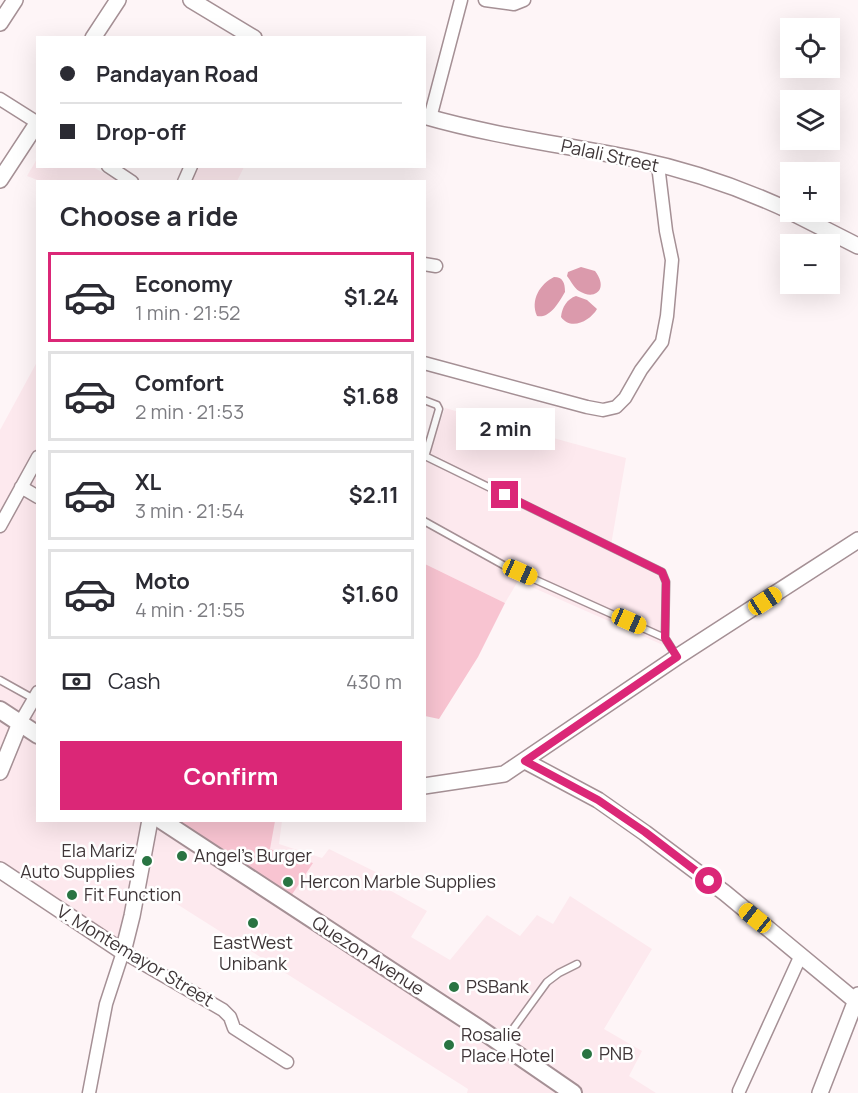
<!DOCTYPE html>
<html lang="en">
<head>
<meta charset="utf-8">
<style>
  body { margin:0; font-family:Manrope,sans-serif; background:#f7f7f7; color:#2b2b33; height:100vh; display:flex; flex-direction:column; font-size:22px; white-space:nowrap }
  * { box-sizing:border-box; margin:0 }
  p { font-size:20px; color:#7c7c81 }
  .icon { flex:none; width:33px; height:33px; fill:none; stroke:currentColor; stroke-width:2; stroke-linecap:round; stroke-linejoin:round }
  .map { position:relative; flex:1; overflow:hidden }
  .side { position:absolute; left:36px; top:180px; width:390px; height:642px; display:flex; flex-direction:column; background:#fff; border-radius:0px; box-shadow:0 6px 24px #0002 }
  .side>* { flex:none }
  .top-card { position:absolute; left:36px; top:36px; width:390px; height:132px; border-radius:0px; box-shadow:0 6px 24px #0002; display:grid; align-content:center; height:132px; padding:0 24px; background:#fff }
  .controls { position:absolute; left:780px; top:18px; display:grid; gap:12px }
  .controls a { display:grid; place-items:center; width:60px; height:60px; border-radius:0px; background:#fff; box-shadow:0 6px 24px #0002; font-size:30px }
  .end { position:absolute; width:27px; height:27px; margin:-14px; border:8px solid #db2777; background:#fff; box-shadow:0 0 0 3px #fff }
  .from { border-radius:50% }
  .bubble { position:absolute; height:42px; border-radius:0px; background:#fff; box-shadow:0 6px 24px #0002; font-size:20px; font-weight:700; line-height:42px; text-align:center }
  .car { position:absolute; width:18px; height:36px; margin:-18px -9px; border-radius:8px; box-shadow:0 0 4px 2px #0007; background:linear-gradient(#f5c518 24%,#345 0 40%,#f5c518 0 76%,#345 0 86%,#f5c518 0) }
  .top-card b { display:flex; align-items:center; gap:21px; height:57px; font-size:22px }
  .top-card b+b { border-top:2px solid #e1e1e2 }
  .top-card i { width:15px; height:15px; background:#2b2b33 }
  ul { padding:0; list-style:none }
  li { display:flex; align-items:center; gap:18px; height:90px; margin:0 12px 9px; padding:0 12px; border:3px solid #e1e1e2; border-radius:0px }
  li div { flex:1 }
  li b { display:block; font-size:22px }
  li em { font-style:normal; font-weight:700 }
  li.on { border-color:#db2777 }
  li>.icon { width:54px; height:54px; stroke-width:1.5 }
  h2 { padding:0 24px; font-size:27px; line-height:72px }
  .pay { display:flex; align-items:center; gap:15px; height:66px; padding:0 24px; font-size:22px }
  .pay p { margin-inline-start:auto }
  .action { display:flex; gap:12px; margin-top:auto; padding:12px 24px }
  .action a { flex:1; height:69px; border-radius:0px; background:#db2777; color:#fff; font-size:24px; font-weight:700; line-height:69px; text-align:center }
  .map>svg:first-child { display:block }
  .built { fill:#fde9ee }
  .green { fill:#f8c4d1 }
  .water { fill:#db9aac }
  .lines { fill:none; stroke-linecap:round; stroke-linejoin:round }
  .service-casing { stroke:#a59095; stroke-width:9 }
  .minor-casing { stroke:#a59095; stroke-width:15 }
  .tertiary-casing { stroke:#a59095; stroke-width:18 }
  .secondary-casing { stroke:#a59095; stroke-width:20 }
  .service { stroke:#fff; stroke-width:6 }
  .minor { stroke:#fff; stroke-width:12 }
  .tertiary { stroke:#fff; stroke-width:15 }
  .secondary { stroke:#fff; stroke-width:16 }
  .route { stroke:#db2777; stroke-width:8 }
  .poi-dot { fill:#297442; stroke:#fff; stroke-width:2 }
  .labels { text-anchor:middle; stroke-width:5; stroke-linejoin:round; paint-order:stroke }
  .street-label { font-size:18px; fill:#3f3638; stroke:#fff }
  .poi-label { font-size:18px; fill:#3f3638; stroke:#fff; text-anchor:start }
</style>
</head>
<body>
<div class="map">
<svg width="858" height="1093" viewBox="0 0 858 1093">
  <rect width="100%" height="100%" fill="#fef5f7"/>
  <path class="built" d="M37,159L38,166L93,167L118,181H40L27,176Z
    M197,167H244L237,181L189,182Z
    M37,362V449L0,519V430Z
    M445,408L626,458L611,545L668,575L663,645L518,581L505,603L425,564L424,467Z
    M37,457L38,820L282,821L279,844L322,858L329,849L388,878L384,887L427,911L411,937L450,960L487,915L520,936L537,915L553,924L570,896L652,949L604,1029L642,1051L629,1076L656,1093H467L468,1089L139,880L123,952L0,870V526Z"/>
  <path class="green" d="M425,564L505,603L478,657L439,719L425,716Z
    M169,821H275L270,849L313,863L289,899Z"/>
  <path class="water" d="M581,267L595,271C609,289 595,301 579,291C574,288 571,281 567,276L568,272Z
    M554,277C563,277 565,283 565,292C559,302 550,319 537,316C530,300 540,284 554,277Z
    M576,296L587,300L597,309C590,321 571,331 561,317C562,307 567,299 576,296Z"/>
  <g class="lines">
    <defs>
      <path id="service" d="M424,400L437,405L439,409L425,457
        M425,456L662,572L666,582L665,638
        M424,521L505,566L665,638L677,657
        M0,680L34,699
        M502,1044L547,982L559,973L577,964"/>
      <path id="minor" d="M485,0L514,4L524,0
        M0,99L38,123
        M430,118L461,0
        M108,166L132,182
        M184,182L191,166
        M424,264L436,266
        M424,363L587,407L603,410L616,407L625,398L641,370L662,342L667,316L672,260L666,231L658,165
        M21,487L38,497
        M0,526L38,457
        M20,723L38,692
        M739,1091L801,955
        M89,1093L106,1004L123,952L223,1010L230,1017L234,1028L287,1062"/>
      <path id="tertiary" d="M191,0L254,38
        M0,23L15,0
        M93,38L118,0
        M424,116C493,136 565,145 635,159C688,170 741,188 790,211
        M0,180L38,122
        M791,212L858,246
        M525,761L598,800L645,833L725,893L858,1003
        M0,772L20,723
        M424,786L504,774L677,657L858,540
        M0,870L123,952L132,916L150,820
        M820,1093L858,995"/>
      <path id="secondary" d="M0,710L38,735
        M161,820L480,1029L573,1093"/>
    </defs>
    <use href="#service" class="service-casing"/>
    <use href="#minor" class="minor-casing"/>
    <use href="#tertiary" class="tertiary-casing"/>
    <use href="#secondary" class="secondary-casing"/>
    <use href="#service" class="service"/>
    <use href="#minor" class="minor"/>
    <use href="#tertiary" class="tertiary"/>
    <use href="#secondary" class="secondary"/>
  </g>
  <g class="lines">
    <path class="route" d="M505,495L662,572L666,582L665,638L677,657L525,761L598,800L645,832L709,881"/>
  </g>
  <g class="poi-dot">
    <circle cx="182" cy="856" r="6"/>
    <circle cx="147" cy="861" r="6"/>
    <circle cx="288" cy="882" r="6"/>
    <circle cx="72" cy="895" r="6"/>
    <circle cx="253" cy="923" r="6"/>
    <circle cx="454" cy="987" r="6"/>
    <circle cx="449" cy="1045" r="6"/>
    <circle cx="587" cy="1054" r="6"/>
  </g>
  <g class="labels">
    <g class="street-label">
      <text transform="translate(610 156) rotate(12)" y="6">Palali Street</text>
      <text transform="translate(135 956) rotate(31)" y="6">V. Montemayor Street</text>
      <text transform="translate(368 956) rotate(33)" y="6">Quezon Avenue</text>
    </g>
    <g class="poi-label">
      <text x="135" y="857" text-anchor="end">Ela Mariz<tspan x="135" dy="21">Auto Supplies</tspan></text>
      <text x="194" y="862">Angel's Burger</text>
      <text x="300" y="888">Hercon Marble Supplies</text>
      <text x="84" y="901">Fit Function</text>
      <text x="253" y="949" text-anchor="middle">EastWest<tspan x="253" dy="21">Unibank</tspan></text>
      <text x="466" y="993">PSBank</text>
      <text x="461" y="1041">Rosalie<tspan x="461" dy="21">Place Hotel</tspan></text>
      <text x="599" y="1060">PNB</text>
    </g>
  </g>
</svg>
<div class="controls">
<a><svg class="icon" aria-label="locate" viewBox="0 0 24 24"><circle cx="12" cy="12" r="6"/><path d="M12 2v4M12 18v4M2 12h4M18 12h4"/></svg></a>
<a><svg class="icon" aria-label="layers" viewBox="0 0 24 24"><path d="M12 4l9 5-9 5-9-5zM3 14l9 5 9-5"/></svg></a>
<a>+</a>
<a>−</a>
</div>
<i class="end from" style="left:709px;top:881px"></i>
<i class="end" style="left:505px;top:495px"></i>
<div class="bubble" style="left:456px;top:408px;width:99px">2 min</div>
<i class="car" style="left:520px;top:572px;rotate:114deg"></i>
<i class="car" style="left:765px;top:601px;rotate:57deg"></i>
<i class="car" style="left:629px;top:621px;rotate:114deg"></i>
<i class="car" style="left:755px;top:918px;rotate:309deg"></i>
<div class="top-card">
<b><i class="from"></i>Pandayan Road</b>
<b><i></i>Drop-off</b>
</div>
<section class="side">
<h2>Choose a ride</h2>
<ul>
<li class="on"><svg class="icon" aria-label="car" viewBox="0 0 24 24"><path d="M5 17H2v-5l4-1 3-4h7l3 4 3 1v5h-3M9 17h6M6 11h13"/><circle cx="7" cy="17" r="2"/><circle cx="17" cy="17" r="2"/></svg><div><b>Economy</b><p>1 min · 21:52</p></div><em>$1.24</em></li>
<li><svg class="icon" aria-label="car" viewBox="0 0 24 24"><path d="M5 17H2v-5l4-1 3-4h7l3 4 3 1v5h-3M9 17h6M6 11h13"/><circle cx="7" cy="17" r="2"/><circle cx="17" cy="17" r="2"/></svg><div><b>Comfort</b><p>2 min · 21:53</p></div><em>$1.68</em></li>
<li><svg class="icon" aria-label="car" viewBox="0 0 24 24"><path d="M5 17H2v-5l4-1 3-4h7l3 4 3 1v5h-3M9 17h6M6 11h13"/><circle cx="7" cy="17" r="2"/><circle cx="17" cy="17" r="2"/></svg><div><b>XL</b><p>3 min · 21:54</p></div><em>$2.11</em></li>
<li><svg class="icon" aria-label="car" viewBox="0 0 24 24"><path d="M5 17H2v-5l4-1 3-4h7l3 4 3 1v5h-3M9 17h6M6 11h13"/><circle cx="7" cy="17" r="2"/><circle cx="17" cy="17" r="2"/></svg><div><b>Moto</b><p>4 min · 21:55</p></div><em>$1.60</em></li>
</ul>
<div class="pay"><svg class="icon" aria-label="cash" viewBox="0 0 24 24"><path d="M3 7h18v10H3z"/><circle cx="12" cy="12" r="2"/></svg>Cash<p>430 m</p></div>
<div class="action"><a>Confirm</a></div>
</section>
</div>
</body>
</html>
